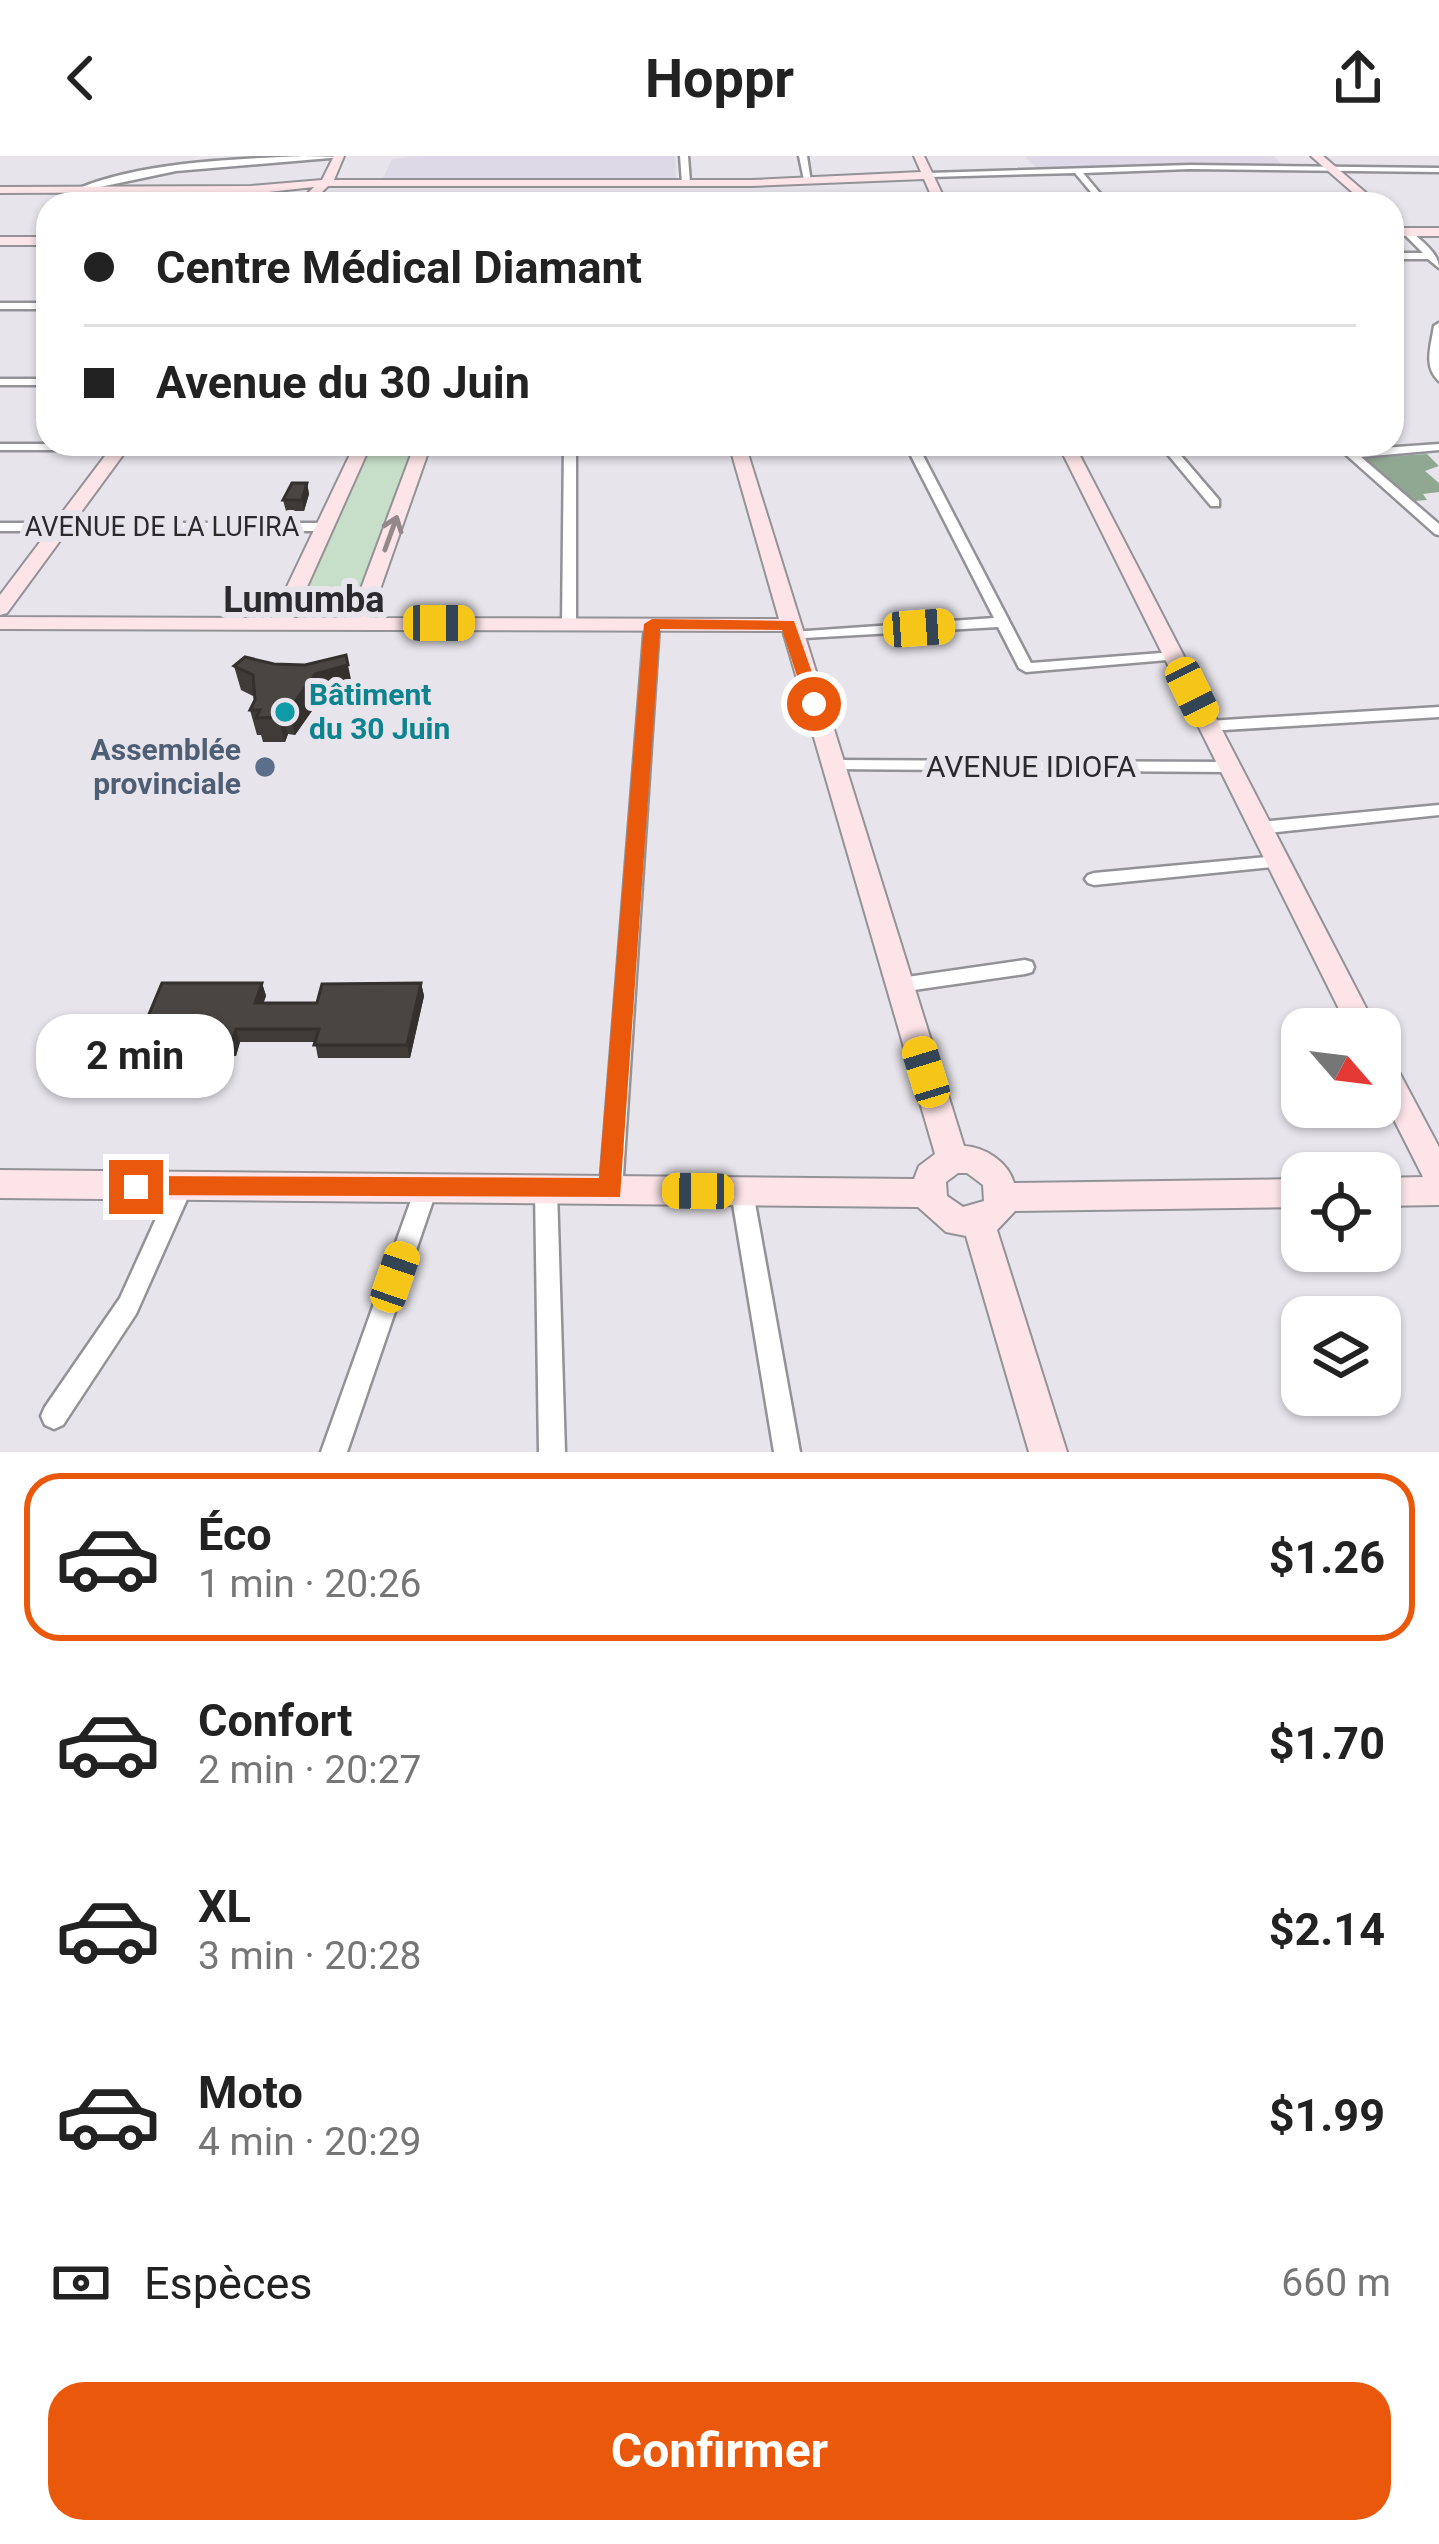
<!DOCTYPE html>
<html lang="fr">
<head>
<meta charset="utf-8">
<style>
  body { margin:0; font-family:Roboto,sans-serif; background:#f2f2f2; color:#222; height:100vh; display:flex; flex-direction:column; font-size:45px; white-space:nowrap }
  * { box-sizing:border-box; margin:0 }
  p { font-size:39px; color:#767676 }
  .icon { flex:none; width:66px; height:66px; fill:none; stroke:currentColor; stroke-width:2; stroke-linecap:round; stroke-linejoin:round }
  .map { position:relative; height:1296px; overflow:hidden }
  .sheet { display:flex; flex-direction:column; background:#fff; flex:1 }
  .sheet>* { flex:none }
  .guide { position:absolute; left:36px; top:36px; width:1368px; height:264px; border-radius:36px; box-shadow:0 3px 9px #0004; display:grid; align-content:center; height:264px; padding:0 48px; background:#fff }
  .needle { width:78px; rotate:118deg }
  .fabs { position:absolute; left:1281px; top:852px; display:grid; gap:24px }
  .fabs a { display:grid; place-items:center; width:120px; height:120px; border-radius:24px; background:#fff; box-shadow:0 3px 9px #0004; font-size:60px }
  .end { position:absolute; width:54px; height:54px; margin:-27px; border:15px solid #ea580c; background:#fff; box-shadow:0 0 0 6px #fff }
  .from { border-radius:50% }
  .bubble { position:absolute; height:84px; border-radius:36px; background:#fff; box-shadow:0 3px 9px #0004; font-size:39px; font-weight:700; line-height:84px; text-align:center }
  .car { position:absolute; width:36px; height:72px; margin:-36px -18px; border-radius:15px; box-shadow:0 0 9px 3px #0007; background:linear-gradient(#f5c518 24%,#345 0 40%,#f5c518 0 76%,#345 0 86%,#f5c518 0) }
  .guide b { display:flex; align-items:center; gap:42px; height:114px; font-size:45px }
  .guide b+b { border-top:3px solid #e0e0e0 }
  .guide i { width:30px; height:30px; background:#222 }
  ul { padding:21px 0 0; list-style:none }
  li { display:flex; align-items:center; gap:36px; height:168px; margin:0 24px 18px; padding:0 24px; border:6px solid transparent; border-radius:36px }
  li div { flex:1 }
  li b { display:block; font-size:45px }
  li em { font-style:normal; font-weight:700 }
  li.selected { border-color:#ea580c }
  li>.icon { width:108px; height:108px; stroke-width:1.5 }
  .pay { display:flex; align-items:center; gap:30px; height:132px; padding:0 48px; font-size:45px }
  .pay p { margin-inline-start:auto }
  .cta { display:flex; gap:24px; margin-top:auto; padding:24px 48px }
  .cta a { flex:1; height:138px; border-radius:36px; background:#ea580c; color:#fff; font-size:48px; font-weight:700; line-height:138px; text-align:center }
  header { display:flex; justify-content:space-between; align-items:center; height:156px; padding:0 48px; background:#fff; font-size:54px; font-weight:700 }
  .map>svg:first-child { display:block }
  .built { fill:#ddd9e6 }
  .green { fill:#c7dec8 }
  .forest { fill:#90a891 }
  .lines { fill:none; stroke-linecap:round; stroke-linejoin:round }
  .street-casing { stroke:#939297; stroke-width:5 }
  .secondary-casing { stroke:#939297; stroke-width:4 }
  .street { fill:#fff; fill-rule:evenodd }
  .secondary { fill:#fce4e8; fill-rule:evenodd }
  .wall { fill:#3f3b39 }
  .shaded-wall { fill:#33302e }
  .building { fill:#494542; stroke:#33302e; stroke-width:3 }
  .oneway { stroke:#94888a }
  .route { fill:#ea580c }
  .culture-dot { fill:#0f9aa8; stroke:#e7e5eb; stroke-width:4.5 }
  .service-dot { fill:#5c6f8a; stroke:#e7e5eb; stroke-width:4.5 }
  .labels { text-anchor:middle; stroke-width:12; stroke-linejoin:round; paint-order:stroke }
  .far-street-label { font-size:27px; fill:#2b2b2d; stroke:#e7e5eb }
  .culture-label { font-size:30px; font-weight:bold; fill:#0d838f; stroke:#e7e5eb; text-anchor:start }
  .service-label { font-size:30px; font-weight:bold; fill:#4e5e75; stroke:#e7e5eb; text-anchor:end }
  .street-label { font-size:30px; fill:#2b2b2d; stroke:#e7e5eb }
  .quarter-label { font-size:36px; font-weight:bold; fill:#2b2b2d; stroke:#e7e5eb }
</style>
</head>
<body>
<header><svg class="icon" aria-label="back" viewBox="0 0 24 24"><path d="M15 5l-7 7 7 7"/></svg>Hoppr<svg class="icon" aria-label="share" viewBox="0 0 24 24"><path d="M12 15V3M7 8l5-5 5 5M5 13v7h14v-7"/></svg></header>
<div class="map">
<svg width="1439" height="1296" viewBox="0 0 1439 1296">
  <rect width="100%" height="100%" fill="#e7e5eb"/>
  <path class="built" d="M412,0H675L676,22L382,24L392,3Z
    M1024,0H1274L1283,10L1038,13Z"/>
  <path class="green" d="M368,288H417L354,456L341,462H302L295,455Z"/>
  <path class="forest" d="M1427,298L1439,310L1425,315L1439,327V336L1423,338L1427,344L1415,345L1364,302Z"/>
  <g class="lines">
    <defs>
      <path id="street" d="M304,0L342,1L176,15L81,35L77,33C141,6 235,3 304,0Z
        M680,0H688L690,27L686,29L682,27Z
        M799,0H807L811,26L804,24Z
        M1190,9L1439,12V16L1190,13L1083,17L1109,48H1101L1075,17L929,21L925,19L929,17Z
        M941,45L944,48H915Z
        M1404,74H1410C1421,85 1439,97 1439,112L1428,103H1392V97H1423L1404,78Z
        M0,147H48V153H0Z
        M1439,167V225C1423,211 1431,190 1434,170Z
        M0,223H48V229H0Z
        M0,288H363L367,291L361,294H0Z
        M564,288H576V468L569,472L562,468Z
        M905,288H917L1031,507L1174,496L1179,497L1181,500L1179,503L1026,516L1019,512L998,471L787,483L785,480L792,476L994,462Z
        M1159,288H1171L1219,344V350H1211Z
        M1334,288H1347L1354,294L1439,288V294L1361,301L1439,368V379L1435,378Z
        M0,367H324L330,371L324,375H0Z
        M652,464L659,468L622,1034L619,1041L611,1044L603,1041L600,1034L645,468Z
        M1439,551V561L1208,575L1200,570L1208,565Z
        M834,604L1228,606L1236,611L1228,616L828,613L826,609Z
        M1439,649V659L1259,678L1251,672L1259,666Z
        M1277,700L1283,702L1286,706L1283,710L1094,729L1088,727L1085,723L1088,719L1094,717Z
        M1025,804L1032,806L1034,811L1032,816L1025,818L900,836L893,834L890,829L893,824L900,822Z
        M181,1022L189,1025L192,1032L136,1158L63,1269L54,1273L45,1269L41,1260L45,1251L120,1142L173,1025Z
        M426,1023L434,1026L437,1033L347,1296H321L415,1033L418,1026Z
        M546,1024L554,1027L557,1034L565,1296H539L535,1034L538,1027Z
        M742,1026L750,1029L753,1036L800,1296H774L731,1036L734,1029Z"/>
      <path id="secondary" d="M334,0H344L334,24H752L921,16L914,0H924L947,48H935L924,23L752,30H328L310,48H297L314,31L268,36L0,37V31L251,30L322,24Z
        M1311,0H1323L1379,48H1366Z
        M1392,72H1439V80H1392Z
        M0,81H48V89H0Z
        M114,288H131L7,457L0,459V439Z
        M355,288H371L293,462H350L415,288H431L370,462L779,463L729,288H745L964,990C985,991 1008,1006 1014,1027L1302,1023V1051L1015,1055L997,1074L1067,1296H1029L966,1080L946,1076L918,1051L0,1042V1014L914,1023L919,1010L935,998L783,475L0,473V461L272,462ZM958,1017H967L983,1029L984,1045L963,1051L947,1040L946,1026Z
        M1058,288H1074L1377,873H1349Z
        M1380,895L1390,899L1439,991V1049L1380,1050V1022L1423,1021L1380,936Z"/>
    </defs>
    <use href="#street" class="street-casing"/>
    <use href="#secondary" class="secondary-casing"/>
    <use href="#street" class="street"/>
    <use href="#secondary" class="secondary"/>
  </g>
  <path class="wall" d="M307,327L309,338L304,355H286L283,344Z
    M234,510L353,533L321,542L295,579L288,578L285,586H263L261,579H257L250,554L255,541L241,534Z
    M262,827L266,840L263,847H317L421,827L424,840L410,902H318L315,886H240L236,900H142L137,887Z"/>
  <path class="shaded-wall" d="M307,327L309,338L304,355L302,344Z
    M348,509L353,533L321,542L295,579L289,554L315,518Z
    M281,554L288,578L285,586L278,561Z
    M262,827L266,840L259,860L255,847Z
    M421,827L424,840L410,902L407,889Z
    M236,873L240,886L236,900L231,887Z"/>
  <path class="building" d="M292,327H307L302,344H283Z
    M346,499L348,509L315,518L289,554H281L278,561L256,562L260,554H250L255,544L253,519L234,510L245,501L274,508L305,509Z
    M162,827H262L255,847H317L322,828L421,827L407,889H314L319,873H236L231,887H137Z"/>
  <defs><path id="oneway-shaft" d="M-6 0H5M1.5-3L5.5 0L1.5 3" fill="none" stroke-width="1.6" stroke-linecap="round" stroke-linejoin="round" transform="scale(3)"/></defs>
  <use class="oneway" href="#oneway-shaft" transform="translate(391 377) rotate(-70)"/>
  <path class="route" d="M652,463L794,465L823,548L814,553L806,548L782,474L660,473L620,1041L127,1039L123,1031L136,1020L599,1022L644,468Z"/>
  <circle class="culture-dot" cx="285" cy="556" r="12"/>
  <circle class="service-dot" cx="265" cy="611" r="12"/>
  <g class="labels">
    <g class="far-street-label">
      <text x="162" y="380">AVENUE DE LA LUFIRA</text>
    </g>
    <g class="culture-label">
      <text x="309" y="549">Bâtiment<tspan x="309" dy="34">du 30 Juin</tspan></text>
    </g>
    <g class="service-label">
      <text x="241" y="604">Assemblée<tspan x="241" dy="34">provinciale</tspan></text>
    </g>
    <g class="street-label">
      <text x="1031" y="621">AVENUE IDIOFA</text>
    </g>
    <g class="quarter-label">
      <text x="304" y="456">Lumumba</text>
    </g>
  </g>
</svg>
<div class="fabs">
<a><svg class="needle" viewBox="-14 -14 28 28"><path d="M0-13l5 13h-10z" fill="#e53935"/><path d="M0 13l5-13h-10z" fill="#767676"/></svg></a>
<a><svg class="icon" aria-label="locate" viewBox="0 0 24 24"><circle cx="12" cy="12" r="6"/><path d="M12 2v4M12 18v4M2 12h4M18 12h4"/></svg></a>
<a><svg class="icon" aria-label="layers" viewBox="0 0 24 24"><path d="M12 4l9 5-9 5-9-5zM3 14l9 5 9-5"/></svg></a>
</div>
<i class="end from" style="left:814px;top:548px"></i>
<i class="end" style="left:136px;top:1031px"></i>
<div class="bubble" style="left:36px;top:858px;width:198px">2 min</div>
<i class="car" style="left:439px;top:467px;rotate:90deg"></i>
<i class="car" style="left:919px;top:472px;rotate:86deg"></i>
<i class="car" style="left:1192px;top:536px;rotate:154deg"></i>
<i class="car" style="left:926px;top:916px;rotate:343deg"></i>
<i class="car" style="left:698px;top:1035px;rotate:271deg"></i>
<i class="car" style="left:395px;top:1121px;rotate:19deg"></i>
<div class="guide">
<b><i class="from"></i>Centre Médical Diamant</b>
<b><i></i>Avenue du 30 Juin</b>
</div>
</div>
<section class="sheet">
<ul>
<li class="selected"><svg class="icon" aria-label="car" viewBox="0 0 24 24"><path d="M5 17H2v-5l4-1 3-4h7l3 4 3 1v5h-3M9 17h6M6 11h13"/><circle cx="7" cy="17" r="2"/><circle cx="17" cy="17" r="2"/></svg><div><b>Éco</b><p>1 min · 20:26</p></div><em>$1.26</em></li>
<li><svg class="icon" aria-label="car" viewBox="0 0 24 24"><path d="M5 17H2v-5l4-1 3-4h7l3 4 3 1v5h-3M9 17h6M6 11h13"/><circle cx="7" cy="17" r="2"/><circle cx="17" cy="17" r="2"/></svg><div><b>Confort</b><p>2 min · 20:27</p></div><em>$1.70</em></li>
<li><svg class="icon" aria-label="car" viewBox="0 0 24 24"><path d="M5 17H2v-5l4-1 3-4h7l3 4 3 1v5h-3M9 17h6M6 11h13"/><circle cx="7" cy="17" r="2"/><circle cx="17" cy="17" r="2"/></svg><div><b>XL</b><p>3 min · 20:28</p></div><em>$2.14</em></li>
<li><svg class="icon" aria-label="car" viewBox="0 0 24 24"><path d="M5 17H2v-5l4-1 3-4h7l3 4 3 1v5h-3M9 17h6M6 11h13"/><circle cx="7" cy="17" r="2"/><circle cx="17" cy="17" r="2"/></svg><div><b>Moto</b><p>4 min · 20:29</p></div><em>$1.99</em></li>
</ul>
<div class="pay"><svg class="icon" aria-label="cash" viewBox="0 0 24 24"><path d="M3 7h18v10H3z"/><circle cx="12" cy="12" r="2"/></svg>Espèces<p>660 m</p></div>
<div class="cta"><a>Confirmer</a></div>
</section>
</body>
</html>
